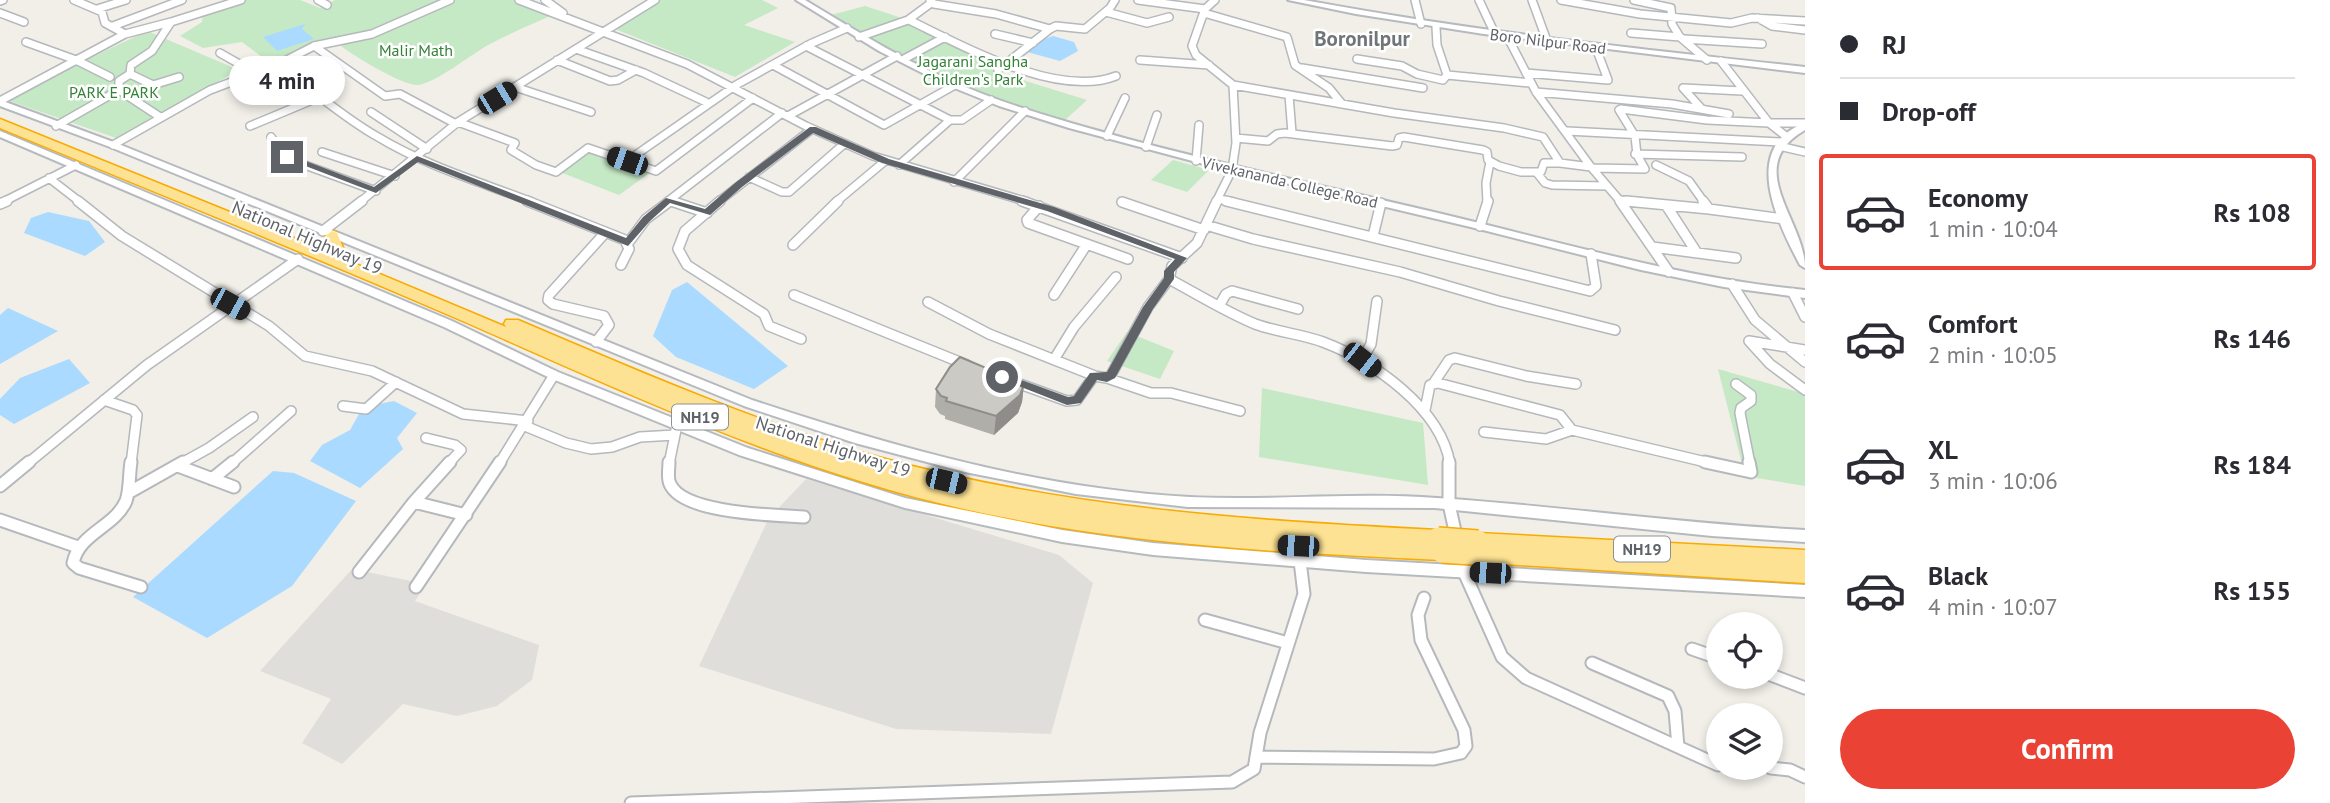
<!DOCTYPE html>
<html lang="en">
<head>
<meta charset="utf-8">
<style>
  body { margin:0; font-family:"PT Sans",sans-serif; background:#f2f2f3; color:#2b2b33; height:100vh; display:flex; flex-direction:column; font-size:26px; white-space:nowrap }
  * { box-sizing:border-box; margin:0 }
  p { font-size:23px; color:#7c7c81 }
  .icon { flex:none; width:38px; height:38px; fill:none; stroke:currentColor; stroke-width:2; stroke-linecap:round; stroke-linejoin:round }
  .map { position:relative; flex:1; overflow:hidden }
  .side { display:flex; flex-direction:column; background:#fff; width:525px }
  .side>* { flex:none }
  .banner { display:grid; align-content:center; height:154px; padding:0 35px; background:#fff }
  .fabs { position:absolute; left:1706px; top:612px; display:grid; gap:14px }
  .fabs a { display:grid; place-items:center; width:77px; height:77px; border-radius:50%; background:#fff; box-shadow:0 4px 10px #0003; font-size:35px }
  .end { position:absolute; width:32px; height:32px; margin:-16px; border:9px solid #5f6368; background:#fff; box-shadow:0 0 0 4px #fff }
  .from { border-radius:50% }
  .bubble { position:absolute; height:49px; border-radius:24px; background:#fff; box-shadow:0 4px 10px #0003; font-size:23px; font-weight:700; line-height:49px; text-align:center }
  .car { position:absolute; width:21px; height:42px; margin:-21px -10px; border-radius:9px; box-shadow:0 0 5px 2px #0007; background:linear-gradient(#222 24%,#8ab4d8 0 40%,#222 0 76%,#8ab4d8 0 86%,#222 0) }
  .banner b { display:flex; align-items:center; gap:24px; height:66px; font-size:26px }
  .banner b+b { border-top:2px solid #e1e1e2 }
  .banner i { width:18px; height:18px; background:#2b2b33 }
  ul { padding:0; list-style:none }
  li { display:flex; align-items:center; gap:21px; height:116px; margin:0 14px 10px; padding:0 21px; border:4px solid transparent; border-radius:7px }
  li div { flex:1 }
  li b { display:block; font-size:26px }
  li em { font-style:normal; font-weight:700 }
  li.current { border-color:#ea4335 }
  li>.icon { width:63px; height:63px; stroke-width:1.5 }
  .button { display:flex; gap:14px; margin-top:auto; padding:14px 35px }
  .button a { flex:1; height:80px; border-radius:42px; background:#ea4335; color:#fff; font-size:28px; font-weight:700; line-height:80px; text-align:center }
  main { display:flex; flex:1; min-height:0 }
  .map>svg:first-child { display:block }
  .industrial { fill:#e0deda }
  .green { fill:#c5e8c5 }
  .water { fill:#aadaff }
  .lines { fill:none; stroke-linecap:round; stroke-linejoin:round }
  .street-far2-casing { stroke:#b5b8bc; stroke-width:10 }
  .street-far1-casing { stroke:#b5b8bc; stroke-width:12 }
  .street-casing { stroke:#b5b8bc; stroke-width:15 }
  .secondary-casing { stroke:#b6babf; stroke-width:4 }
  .highway-casing { stroke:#f9ab00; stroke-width:3 }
  .street-far2 { stroke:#fff; stroke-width:7 }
  .street-far1 { stroke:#fff; stroke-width:9 }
  .street { stroke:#fff; stroke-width:11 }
  .secondary { fill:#fff; fill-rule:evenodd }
  .highway { fill:#fde293; fill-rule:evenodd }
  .highway-bridge-casing { stroke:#f9ab00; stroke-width:24; stroke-linecap:butt }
  .highway-bridge { stroke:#fde293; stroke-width:21 }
  .wall { fill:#afaea9 }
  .shaded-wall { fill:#8f8d8a }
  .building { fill:#cccac5; stroke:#8f8d8a; stroke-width:2 }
  .route { fill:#5f6368 }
  .labels { text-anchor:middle; stroke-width:5; stroke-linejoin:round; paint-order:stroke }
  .far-street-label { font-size:16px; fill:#5f6368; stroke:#fff }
  .far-park-label { font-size:16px; fill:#348238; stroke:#fff }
  .shield { fill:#fff; stroke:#8f9295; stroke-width:2 }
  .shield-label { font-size:16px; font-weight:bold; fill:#5f6368 }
  .street-label { font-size:18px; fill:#5f6368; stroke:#fff }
  .far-district-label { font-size:21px; font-weight:bold; fill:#70757a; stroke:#fff }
</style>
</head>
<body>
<main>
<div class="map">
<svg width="1805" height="803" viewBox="0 0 1805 803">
  <rect width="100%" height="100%" fill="#f1efe8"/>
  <path class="industrial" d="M806,479L1059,555L1093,583L1051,734L896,729L699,666L769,518Z
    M352,569L426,584L415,601L539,645L532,680L497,706L457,716L403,704L342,764L302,743L331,699L260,671Z"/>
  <path class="green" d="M240,0H300L320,8L335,0H519L554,14C533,24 510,33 490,44C471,54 438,82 418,85C403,86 354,56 341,46L355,39L273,60H266L242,42L203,48L180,36L202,22L203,14Z
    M648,0H762L778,8L744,25L795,42L735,77L610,27Z
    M865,6L908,20L1006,63L993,71L1087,100L1064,121L992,99L962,87L902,58L827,16Z
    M147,31L239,70L116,138L4,99Z
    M589,150L651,172L619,195L560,172Z
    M1173,160L1209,170L1187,192L1151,180Z
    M1127,332L1174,351L1160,379L1107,361Z
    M1718,369L1805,394V486L1745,476Z
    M1262,388L1423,423L1428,485L1259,457Z"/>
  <path class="water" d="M305,24L302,29L314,39L277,51L263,37Z
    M1053,36L1074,42L1078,51L1060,61L1027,52L1033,43Z
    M48,212L89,221L105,242L85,256L24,233L31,218Z
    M687,282L788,366L754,389L676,357L653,336L672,290Z
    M8,308L58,331L0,364V315Z
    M69,359L90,383L14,424L0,415V399L20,378Z
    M394,401L417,413L397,438L403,449L360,488L310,461L322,445L350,430L363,407Z
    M273,471L294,473L356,501L292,586L207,638L133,597Z"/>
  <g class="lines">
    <defs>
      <path id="street-far2" d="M74,0L102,12L105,23L125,34L171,22
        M318,0L327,5
        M519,0L687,64L806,126L873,156L1028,202
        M545,0L563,13
        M930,0L934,4L996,14L1050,29L998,70
        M1138,0L1205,9
        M1215,0L1205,9L1192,46L1196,55L1233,85L1236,143L1232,170L1216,202
        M1415,0L1421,24
        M1479,0L1495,34
        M1532,0L1547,41
        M1561,0L1640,14L1731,23L1752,18L1805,21
        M1634,0L1671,8L1672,24L1680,37
        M0,1L3,0
        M97,9L126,0
        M1106,12L1147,23L1169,17
        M0,13L24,22
        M1204,13L1287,37L1295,65L1329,88L1342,104
        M1758,18L1772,26L1805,30
        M909,20C963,46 1058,99 1116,76
        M113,26L182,0
        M1436,27L1437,45L1447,75
        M1050,29L1056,26L1085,29L1110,8L1115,0
        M1631,33L1680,37L1707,60
        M995,34L1033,43
        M1507,36L1536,92L1591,167L1621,202
        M859,37L908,20L931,3
        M1684,39L1762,44
        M26,42L76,60L110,77
        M314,46L385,96L400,94L456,124
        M806,46L950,120H962L991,100
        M576,49L644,73L706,102
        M220,53L255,73
        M904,59L945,37
        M1357,59L1402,66L1417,74L1443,80L1447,75L1530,83
        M557,60L610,81L618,80L636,70
        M1140,60L1209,65
        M1721,61L1769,123H1805
        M277,65C311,88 342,117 378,137C426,166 480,182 532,202
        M773,65L884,125L955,85
        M1302,68L1423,88
        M1526,73L1608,80L1596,48
        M130,74L153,85L179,77
        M1233,85L1394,113L1504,128L1543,137L1560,163L1591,167
        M515,87L591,112
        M119,90L160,117
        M1536,92L1672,104L1729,114
        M1289,95L1292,133
        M0,101L125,34
        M1701,108L1683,88L1742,91
        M371,112L427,149
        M788,116L897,56
        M458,122L515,143L511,150L536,165L556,172L588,148L656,171L753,98
        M56,126L119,90V81L130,74L131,65L152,51L171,22L241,0
        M250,126L322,96
        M1567,131L1781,142
        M1107,136L1125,98
        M271,137L287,157L294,161L376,191
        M1236,138L1268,141L1277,134L1285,133L1392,146L1397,145L1399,138L1404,137L1483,150L1487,152L1488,160L1499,166L1521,172H1541L1544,163H1560
        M113,145L210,90L277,65L314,46L372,34L450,0
        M1779,146L1805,152
        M1146,147L1157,115
        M322,152L395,176
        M1635,154L1742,157
        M627,161L736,85L810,44L847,28
        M1196,161L1199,125
        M899,165L950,120
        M1656,165L1689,181L1704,202
        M1593,168L1645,169L1637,155L1635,136L1619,110L1621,109L1707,120L1769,123L1787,137
        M1537,173L1545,183L1552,185L1607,186
        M749,177L782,192H789L844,144
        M49,178L80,202
        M954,182L1025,111
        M1219,199L1233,202
        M669,200L676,202
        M1619,200L1643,202
        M3,202L76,165
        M360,202L458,122L655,0
        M667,202L782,113
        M718,202L812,129
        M836,202L885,161
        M1487,202L1486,183L1490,162"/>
      <path id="street-far1" d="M78,201L122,236L269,326L305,356L372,371L463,414L528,421
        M527,201L625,240L629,249L621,265
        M671,201L707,213
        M720,201L685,231L678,249L687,265L764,314L769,326L801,339
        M1022,201L1182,258
        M1217,201L1197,243L1172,266L1169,279C1197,294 1226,312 1255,324C1277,332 1301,334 1323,342C1373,361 1441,408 1450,464
        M1226,201L1590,291L1596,286L1591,254
        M1620,201L1669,272
        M1626,201L1709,209
        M1703,201L1709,209L1784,219
        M1122,202L1204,230
        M0,204L7,201
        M1666,205L1697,253
        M1039,206L1027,220L1028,223L1128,259
        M1206,225L1253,239L1400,272L1499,301L1615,330
        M1480,226L1488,201
        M323,231L362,201
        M1373,236L1381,203
        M628,243L646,219L670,201
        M793,245L838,201
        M1652,247L1736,258
        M1732,284L1755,320L1805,362
        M1793,293L1805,317
        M794,295L967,365
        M1054,295L1087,244
        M928,302L989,334L1095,376
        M1219,306L1226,294L1232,291L1298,309
        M596,342L609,325L604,316L553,304L548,300L549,295L605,233
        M1805,350L1749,341L1770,364L1805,390
        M1055,358L1074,327L1116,277
        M1362,360L1371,344L1377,301
        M1107,378L1151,393H1171L1240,411
        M1014,382L1067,401L1077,400L1094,376L1107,378L1111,375L1148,307L1169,279
        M1433,384L1449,360L1455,358L1526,376L1576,384
        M1736,384L1751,395V401L1741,408L1740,413L1750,464
        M104,400L133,410L137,415L131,464
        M343,406L366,409L396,382
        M1425,410L1430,385L1438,383L1560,415L1572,430L1714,464
        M525,426L566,443L591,449L612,447L640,437L675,435
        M1484,432L1546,439L1572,430
        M426,438L455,445L461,450L448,464
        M27,464L147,365L298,259
        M180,464L209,448L253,417
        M231,464L291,411
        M499,464L554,375
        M669,464L677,425"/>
      <path id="street" d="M131,462C129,474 130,490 126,501C115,527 79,533 73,563L79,568L141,587
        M669,462C669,469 667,478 670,484C683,514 775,515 804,517
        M1449,462V504L1464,572L1502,657L1526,678L1718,765
        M1705,462L1751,472L1749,462
        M178,466L234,487
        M212,479L233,462
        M0,486L29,462
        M128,493L183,462
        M414,502L450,462
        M0,520L78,547
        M359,572L414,502L466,515
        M416,587L500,462
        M1205,620L1288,643
        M1692,649L1718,658
        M1592,663L1668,696L1675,711L1678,747
        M1771,675L1805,688
        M1257,757L1434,759L1461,753L1466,746L1464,730L1421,640L1418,615L1424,598
        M1732,768H1754
        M1771,768L1790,770L1805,777
        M631,803L1232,782L1254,769L1260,733L1304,594L1300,561"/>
      <path id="secondary" d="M796,0H805C858,32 911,65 968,88C1018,109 1072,123 1124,138C1228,166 1333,188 1438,213C1560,242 1680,278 1805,290V298L1724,287L1641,270L1479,229L1200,163L1069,128L999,106L942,83L879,51Z
        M1288,0H1304C1470,31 1637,49 1805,67V73L1484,34L1356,14Z
        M0,100L116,143L752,400C894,447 1040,489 1190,497C1273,501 1355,492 1437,498C1560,506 1682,524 1805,530V542L1712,536L1435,508L1188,507L1076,494L965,472L855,443L744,406L110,147L0,106Z
        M1805,123V130C1741,167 1805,220 1805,268L1800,265C1777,222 1740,147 1805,123Z
        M0,131L452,321L558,372L748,448L905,498L1062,530L1153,543L1366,560L1805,585V597L1366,572L1153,555L1062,542L905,508L739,455L550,378L444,327L0,137Z"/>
      <path id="highway" d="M0,119L331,253L325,236L332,231L337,233L344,250L341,253L332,254L506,327L504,324L506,320H518C636,370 754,422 878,457C1062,508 1249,521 1438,530L1445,532L1448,538L1444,544L1449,546L1452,552L1449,558L1442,560C1289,553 1137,545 987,514C805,477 634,396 465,322C311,255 155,192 0,128Z
        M1478,533L1805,550V583L1487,563L1480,561L1477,555L1480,549L1471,547L1468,541L1471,535Z"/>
    </defs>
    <use href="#street-far2" class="street-far2-casing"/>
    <use href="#street-far1" class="street-far1-casing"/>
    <use href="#street" class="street-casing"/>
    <use href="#secondary" class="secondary-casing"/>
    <use href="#highway" class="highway-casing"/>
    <use href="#street-far2" class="street-far2"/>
    <use href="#street-far1" class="street-far1"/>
    <use href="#street" class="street"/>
    <use href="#secondary" class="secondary"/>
    <use href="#highway" class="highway"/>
    <defs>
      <path id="highway-bridge" d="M1438,538L1478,541
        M1442,552L1487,555"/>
    </defs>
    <use href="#highway-bridge" class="highway-bridge-casing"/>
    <use href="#highway-bridge" class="highway-bridge"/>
  </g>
  <path class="wall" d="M1024,384L1022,402L1018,413L994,435L945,419V416L940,414L935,407L936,389Z"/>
  <path class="shaded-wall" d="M1024,384L1022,402L1018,413L994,435L996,416Z"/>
  <path class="building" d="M960,357L1024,384L1020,395L996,416L946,401L947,398L941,396L936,389L950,367Z"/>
  <path class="route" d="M810,127H816L889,159L1054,207L1187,258L1174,272V279L1153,309L1115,378L1107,382L1097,380L1081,403L1067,405L996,377L1002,373L1068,397L1074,396L1090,373L1107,372L1143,307L1164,278V271L1175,259L1047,211L882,163L813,133L742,187L710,215L670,203L650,221L628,246L418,162L376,193L282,157L290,155L374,187L417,156L626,238L643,217L666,198L705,209L735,183Z"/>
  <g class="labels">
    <g class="far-street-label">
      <text transform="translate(1548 41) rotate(7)" y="6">Boro Nilpur Road</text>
      <text transform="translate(1290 182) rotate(13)" y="6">Vivekananda College Road</text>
    </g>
    <g class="far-park-label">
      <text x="416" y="56">Malir Math</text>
      <text x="973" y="67">Jagarani Sangha<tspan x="973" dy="18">Children's Park</tspan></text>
      <text x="114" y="98">PARK E PARK</text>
    </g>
    <g class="shield">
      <rect x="672" y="404.5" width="56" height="25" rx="5"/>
      <rect x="1614" y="536.5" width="56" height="25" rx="5"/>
    </g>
    <g class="shield-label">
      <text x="700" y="423">NH19</text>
      <text x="1642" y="555">NH19</text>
    </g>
    <g class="street-label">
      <text transform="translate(307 238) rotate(23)" y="6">National Highway 19</text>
      <text transform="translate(833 447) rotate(18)" y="6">National Highway 19</text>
    </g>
    <g class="far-district-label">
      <text x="1362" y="46">Boronilpur</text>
    </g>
  </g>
</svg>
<div class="fabs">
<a><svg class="icon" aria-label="locate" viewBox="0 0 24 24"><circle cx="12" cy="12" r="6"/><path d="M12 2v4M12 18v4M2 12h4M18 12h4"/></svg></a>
<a><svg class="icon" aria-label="layers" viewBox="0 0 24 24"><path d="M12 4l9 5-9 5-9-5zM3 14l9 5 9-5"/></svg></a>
</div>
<i class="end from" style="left:1002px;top:377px"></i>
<i class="end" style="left:287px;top:157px"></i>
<div class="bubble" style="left:229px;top:56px;width:116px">4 min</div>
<i class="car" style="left:497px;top:98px;rotate:59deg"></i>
<i class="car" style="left:627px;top:161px;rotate:289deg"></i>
<i class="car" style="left:230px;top:304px;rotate:119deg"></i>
<i class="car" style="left:1362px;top:360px;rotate:128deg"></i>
<i class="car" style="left:946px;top:481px;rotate:103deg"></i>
<i class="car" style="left:1298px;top:546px;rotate:273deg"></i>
<i class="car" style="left:1490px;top:573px;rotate:273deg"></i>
</div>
<section class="side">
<div class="banner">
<b><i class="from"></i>RJ</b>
<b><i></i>Drop-off</b>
</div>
<ul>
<li class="current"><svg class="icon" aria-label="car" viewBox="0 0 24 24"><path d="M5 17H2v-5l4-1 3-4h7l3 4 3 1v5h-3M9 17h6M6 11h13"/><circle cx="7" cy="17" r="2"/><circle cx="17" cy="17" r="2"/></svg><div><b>Economy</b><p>1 min · 10:04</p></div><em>Rs 108</em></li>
<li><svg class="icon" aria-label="car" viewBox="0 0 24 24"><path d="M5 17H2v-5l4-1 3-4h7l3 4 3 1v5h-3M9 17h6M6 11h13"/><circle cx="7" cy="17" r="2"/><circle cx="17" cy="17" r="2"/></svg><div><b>Comfort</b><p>2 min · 10:05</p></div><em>Rs 146</em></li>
<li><svg class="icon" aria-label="car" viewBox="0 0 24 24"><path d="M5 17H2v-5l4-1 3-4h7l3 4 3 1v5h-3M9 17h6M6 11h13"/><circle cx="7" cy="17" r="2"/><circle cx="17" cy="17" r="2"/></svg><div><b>XL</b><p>3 min · 10:06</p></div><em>Rs 184</em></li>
<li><svg class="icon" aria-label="car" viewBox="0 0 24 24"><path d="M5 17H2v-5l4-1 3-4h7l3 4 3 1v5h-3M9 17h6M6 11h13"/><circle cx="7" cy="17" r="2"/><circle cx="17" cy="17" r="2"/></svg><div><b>Black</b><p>4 min · 10:07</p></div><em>Rs 155</em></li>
</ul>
<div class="button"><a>Confirm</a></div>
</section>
</main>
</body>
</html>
